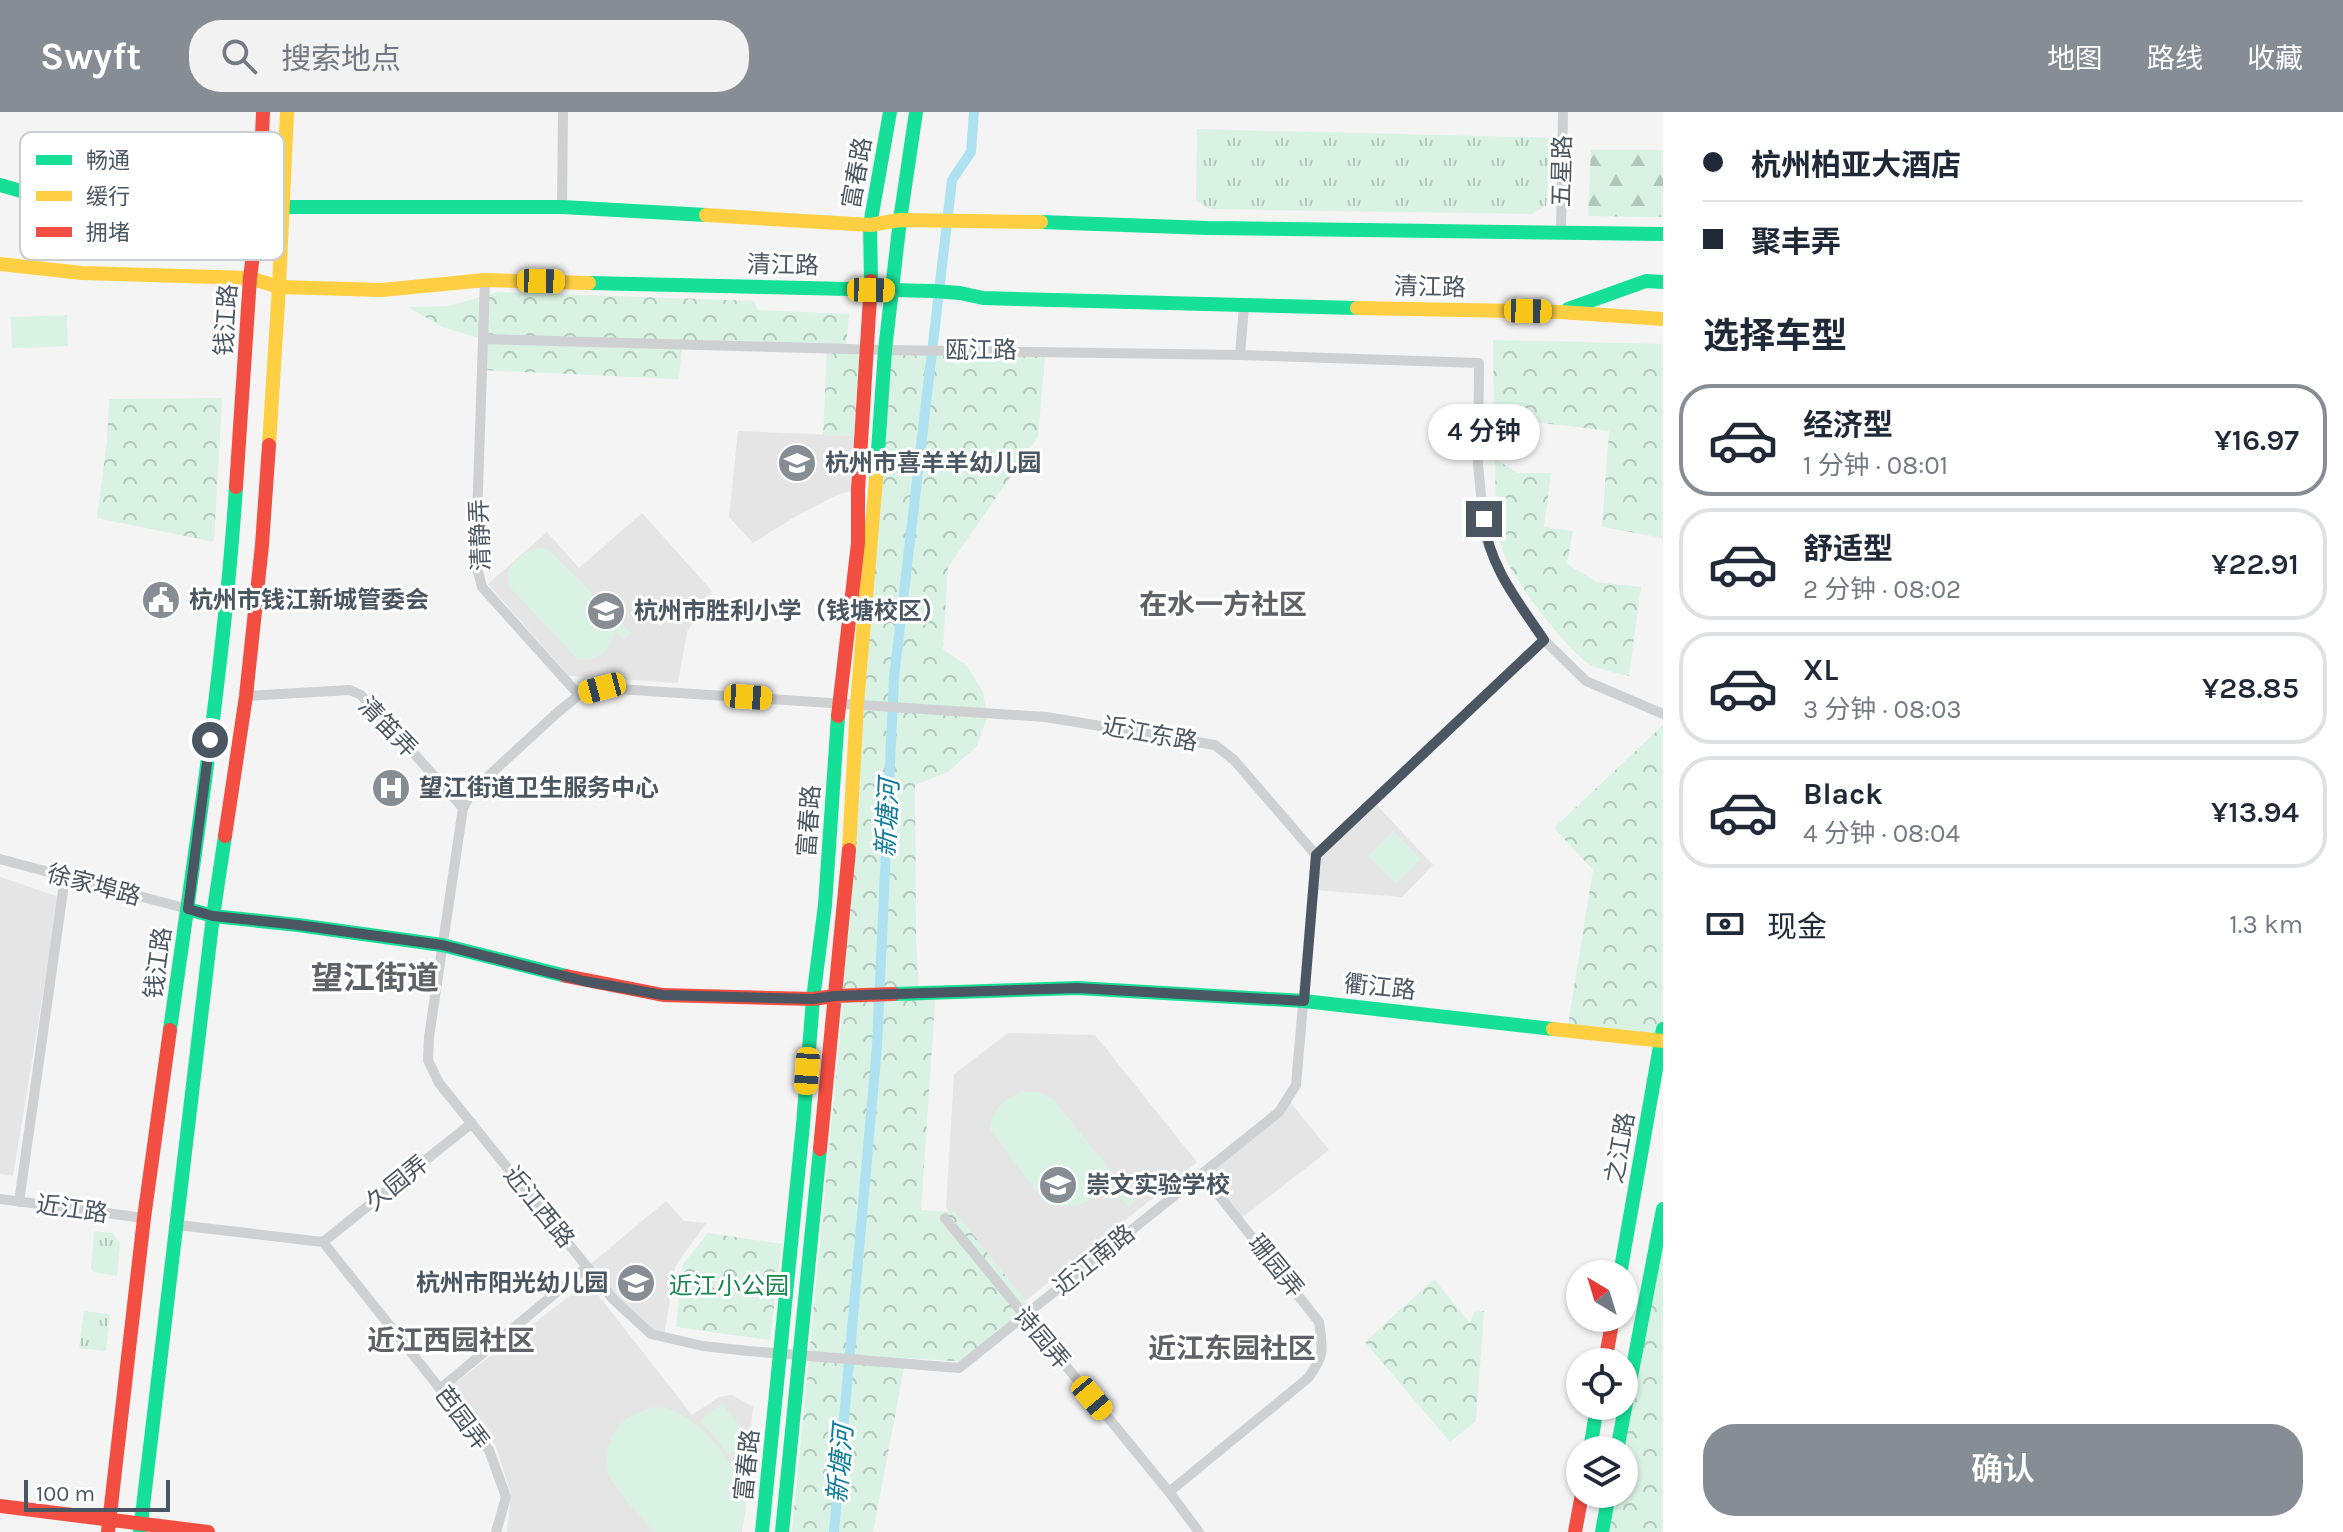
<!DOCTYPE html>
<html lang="zh">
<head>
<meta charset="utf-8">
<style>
  body { margin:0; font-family:Karla,"Noto Sans SC",sans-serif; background:#f2f2f3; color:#1f2937; height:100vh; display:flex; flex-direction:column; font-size:30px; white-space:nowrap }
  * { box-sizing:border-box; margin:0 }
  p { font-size:26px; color:#747a83 }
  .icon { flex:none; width:44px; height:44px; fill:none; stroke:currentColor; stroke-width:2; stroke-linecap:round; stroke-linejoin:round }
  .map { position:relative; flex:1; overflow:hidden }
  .details { display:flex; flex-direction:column; background:#fff; width:680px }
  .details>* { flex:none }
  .hud { display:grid; align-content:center; height:176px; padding:0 40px; background:#fff }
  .needle { width:52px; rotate:322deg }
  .buttons { position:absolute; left:1566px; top:1148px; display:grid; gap:16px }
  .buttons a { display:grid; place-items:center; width:72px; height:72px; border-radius:50%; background:#fff; box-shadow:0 2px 6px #0004; font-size:40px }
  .scale { position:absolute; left:24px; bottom:20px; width:146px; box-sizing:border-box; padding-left:8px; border:4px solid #4a5661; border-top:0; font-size:22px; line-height:28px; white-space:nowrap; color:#4a5661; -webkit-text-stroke:6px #fff; paint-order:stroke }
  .end { position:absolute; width:36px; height:36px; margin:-18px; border:10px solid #4a5661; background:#fff; box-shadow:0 0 0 4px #fff }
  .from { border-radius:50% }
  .bubble { position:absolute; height:56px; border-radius:28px; background:#fff; box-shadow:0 2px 6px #0004; font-size:26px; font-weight:600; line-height:56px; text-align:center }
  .car { position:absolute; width:24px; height:48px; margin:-24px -12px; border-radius:10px; box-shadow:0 0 6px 2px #0007; background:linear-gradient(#f5c518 24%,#345 0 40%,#f5c518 0 76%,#345 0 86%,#f5c518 0) }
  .hud b { display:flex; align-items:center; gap:28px; height:76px; font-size:30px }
  .hud b+b { border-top:2px solid #e0e1e3 }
  .hud i { width:20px; height:20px; background:#1f2937 }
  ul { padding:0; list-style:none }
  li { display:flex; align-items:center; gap:24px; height:112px; margin:0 16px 12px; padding:0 24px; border:4px solid #e0e1e3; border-radius:32px }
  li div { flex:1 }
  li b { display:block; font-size:30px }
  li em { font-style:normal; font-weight:600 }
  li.active { border-color:#868d94 }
  li>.icon { width:72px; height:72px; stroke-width:1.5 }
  h2 { padding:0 40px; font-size:36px; line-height:96px }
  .pay { display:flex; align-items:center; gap:20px; height:88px; padding:0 40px; font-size:30px }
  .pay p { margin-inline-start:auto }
  .primary-button { display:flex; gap:16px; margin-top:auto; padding:16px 40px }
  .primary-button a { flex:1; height:92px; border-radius:32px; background:#868d94; color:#fff; font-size:32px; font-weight:600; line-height:92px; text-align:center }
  header { display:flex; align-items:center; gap:48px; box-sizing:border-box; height:112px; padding:0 40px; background:#868d94; color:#fff }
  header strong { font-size:38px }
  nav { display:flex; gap:44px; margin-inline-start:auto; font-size:28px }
  .search { width:560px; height:72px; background:#f2f2f3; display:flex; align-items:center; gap:20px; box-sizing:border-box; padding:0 28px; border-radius:32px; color:#747a83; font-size:30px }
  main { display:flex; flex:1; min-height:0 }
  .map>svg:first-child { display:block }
  .education { fill:#e6e5e6 }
  .grass { fill:url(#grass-tufts) }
  .forest { fill:url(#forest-firs) }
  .park { fill:url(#park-crowns) }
  .pitch { fill:#d9f2e3 }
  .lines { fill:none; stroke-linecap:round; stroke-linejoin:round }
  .canal { stroke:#aee2f0; stroke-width:10 }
  .street { stroke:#ced0d2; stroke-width:10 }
  .fast { stroke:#16e098; stroke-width:14 }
  .slow { stroke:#ffcf43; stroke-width:14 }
  .jam { stroke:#f24e42; stroke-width:14 }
  .route { stroke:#4a5661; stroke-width:10 }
  .labels { text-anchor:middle; stroke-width:6; stroke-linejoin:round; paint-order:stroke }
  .street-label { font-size:24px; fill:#4a5661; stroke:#fff }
  .poi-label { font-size:24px; font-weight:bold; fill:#4a5661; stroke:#fff; text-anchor:start }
  .park-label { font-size:24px; fill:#17864f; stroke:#fff }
  .water-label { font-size:26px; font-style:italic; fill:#0c7c9b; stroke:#fff }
  .quarter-label { font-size:28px; font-weight:bold; fill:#5f6368; stroke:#fff }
  .district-label { font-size:32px; font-weight:bold; fill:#5f6368; stroke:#fff }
  .key { fill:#fff; stroke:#c9ccd0; stroke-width:2 }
  .key-label { font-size:22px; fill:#4a5661 }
</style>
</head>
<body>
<header>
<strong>Swyft</strong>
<div class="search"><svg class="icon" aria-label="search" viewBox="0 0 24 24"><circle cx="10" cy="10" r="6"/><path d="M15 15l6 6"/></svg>搜索地点</div>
<nav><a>地图</a><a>路线</a><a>收藏</a></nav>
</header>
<main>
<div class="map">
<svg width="1663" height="1420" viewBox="0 0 1663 1420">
  <defs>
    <pattern id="grass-tufts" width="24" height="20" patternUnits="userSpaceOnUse" patternTransform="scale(2)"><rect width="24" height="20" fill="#d9f2e3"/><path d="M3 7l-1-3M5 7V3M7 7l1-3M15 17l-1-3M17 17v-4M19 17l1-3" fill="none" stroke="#b2c7bb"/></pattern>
    <pattern id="forest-firs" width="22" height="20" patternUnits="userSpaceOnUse" patternTransform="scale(2)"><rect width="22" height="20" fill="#d9f2e3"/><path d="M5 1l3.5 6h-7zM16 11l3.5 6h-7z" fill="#b2c7bb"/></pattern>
    <pattern id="park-crowns" width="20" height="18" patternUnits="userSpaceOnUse" patternTransform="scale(2)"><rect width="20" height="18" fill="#d9f2e3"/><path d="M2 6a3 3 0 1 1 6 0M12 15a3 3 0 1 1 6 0" fill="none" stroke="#b2c7bb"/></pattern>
  </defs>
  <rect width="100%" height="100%" fill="#f4f4f4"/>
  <path class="education" d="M738,319L861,324L858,378L839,382L798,403L753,431L729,405Z
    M642,401L712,479L687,520L678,571L569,564L488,472L547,420L579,456Z
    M1373,689L1433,753L1402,785L1313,778L1316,743Z
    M0,765L59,785L13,1064L0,1062Z
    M1008,921L1095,923L1197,1050L1023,1191L946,1096L954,962Z
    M1287,986L1329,1038L1239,1108L1202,1062Z
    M666,1089L684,1109L706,1111L675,1155L664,1225L651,1222L587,1155Z
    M588,1170L692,1303L719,1285L732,1283L753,1295L742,1420H507L511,1383L496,1334L450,1275Z"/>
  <path class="grass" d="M1197,17L1552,26L1546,94L1532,102L1210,97L1196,89Z
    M94,1119L113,1121L120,1131L117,1164L93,1160L91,1156Z
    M84,1199L110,1202L106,1239L79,1236Z"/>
  <path class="forest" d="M1591,38H1663V105L1588,104Z"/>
  <path class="park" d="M498,180L754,189L758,198L849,202L846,236H868L861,324L823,323L827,236L682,232L679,267L482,258L483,227L442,215L408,195L449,194Z
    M1493,228L1663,232V426L1602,415L1609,319L1494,305Z
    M891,242L1045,243L1038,325L948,455L943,537L967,554L983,580L987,605L977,634L948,660L915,673L916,828L919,877H936L921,1098L955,1100L1034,1199L970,1250L906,1246L873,1420H792L844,881L841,880Z
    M222,286L214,430L97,406L107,329L109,287Z
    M1495,347L1518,361H1551L1544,415L1573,419L1567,452L1597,470L1641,475L1629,564C1617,561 1604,559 1593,554C1570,544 1510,464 1503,439C1494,409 1496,378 1495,347Z
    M1663,613V917L1661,928L1567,918L1593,758L1554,716Z
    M1663,1097V1420H1602L1609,1382H1624V1338Z
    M708,1121L782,1132L770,1228L676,1215L683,1152Z
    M1434,1167L1470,1211L1474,1200L1484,1199L1476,1309L1450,1330L1365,1230Z"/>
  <path class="pitch" d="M67,203L68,234L12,236L11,205Z
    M539,436L549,438L631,521L624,527L614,519C612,538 596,551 577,547L508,473C506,452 520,441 539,436Z
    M1393,719L1421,747L1396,772L1369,744Z
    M1024,979L1041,981L1053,987L1135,1089L1128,1094L1101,1064C1104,1094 1069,1097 1046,1092L990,1018C992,996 1005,986 1024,979Z
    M721,1291L750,1326L729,1343L701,1309Z
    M659,1294C700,1303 721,1341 746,1372C746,1388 747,1406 740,1420H654C643,1407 616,1379 610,1366C606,1359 606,1348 607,1341C613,1310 631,1301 659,1294Z"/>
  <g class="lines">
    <path class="canal" d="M834,1420L877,934L894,566L952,68L971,40L974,0"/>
    <path class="street" d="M562,95L563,0
      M1561,119L1563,0
      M485,168L476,437L477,456L482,475L579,583
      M484,227L885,238L1240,243L1479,251L1478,352L1485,425L1503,466L1544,528L1586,569L1663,602
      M1240,243L1244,194
      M602,576L1046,605L1215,633L1234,648L1316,743L1296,973L1279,1000L959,1256L748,1239L703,1234L651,1222L613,1187L439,971L428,948L429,925L463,696L473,678L558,600L579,583Z
      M246,584L350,578L361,583L463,696
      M1316,743L1544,528
      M0,747L188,797
      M0,1087L144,1106
      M19,1090L65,765
      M945,1106L1169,1380L1199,1420
      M178,1113L323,1130
      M323,1130L489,1338L506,1385L496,1420
      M323,1130L472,1011
      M441,1276L587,1155
      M1169,1380L1308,1266C1325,1243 1323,1238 1319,1210L1202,1062"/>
    <path class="fast" d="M0,73L49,87L100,95H562L706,103
      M1041,110L1208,116L1663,122
      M871,169L870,113L890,0
      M589,171L933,179L960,181L983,186L1357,196
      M1568,197L1646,169L1663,170
      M876,367L885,238L900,108L916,0
      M188,797L213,804L298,813L442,833L566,864
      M894,882L1077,876L1304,889L1553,917
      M170,918C195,738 224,557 236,375
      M1620,1162L1663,917
      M1590,1338L1597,1294
      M1617,1338L1663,1097
      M140,1420L213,804L225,724
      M762,1420L803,1013L813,887L825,793L838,604
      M782,1420L820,1037
      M1602,1420L1609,1382"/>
    <path class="slow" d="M706,103L870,113L900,108L1041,110
      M0,152L82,161L250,166L279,175L382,178L485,168L589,171
      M1357,196L1560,200L1663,207
      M269,333L279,175L287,0
      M849,738L857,592L876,367
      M1553,917L1663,929"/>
    <path class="jam" d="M236,375L250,166L259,95L263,0
      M838,604L858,431V378L871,169
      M225,724L246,584L262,433L269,333
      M566,864L663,883L813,887L834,884L894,882
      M820,1037L849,738
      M1605,1250L1613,1206
      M0,1394L208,1420
      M108,1420L144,1106L170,918
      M1575,1420L1582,1382"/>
  </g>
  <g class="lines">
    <path class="route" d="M210,628L188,797L213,804L298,813L442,833L584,869L663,883L813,887L834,884L1077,876L1304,889L1316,743L1544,528C1519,491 1488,453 1484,407"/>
  </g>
  <defs>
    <symbol id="school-disc" viewBox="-11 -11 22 22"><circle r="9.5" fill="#868d94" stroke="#fff"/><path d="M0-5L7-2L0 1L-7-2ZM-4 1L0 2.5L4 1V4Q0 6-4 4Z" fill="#fff"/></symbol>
    <symbol id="civic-disc" viewBox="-11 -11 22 22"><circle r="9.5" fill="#868d94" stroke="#fff"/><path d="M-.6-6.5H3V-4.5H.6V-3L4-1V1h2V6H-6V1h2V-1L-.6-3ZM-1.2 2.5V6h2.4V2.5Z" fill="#fff"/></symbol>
    <symbol id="hospital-disc" viewBox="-11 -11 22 22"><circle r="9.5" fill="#868d94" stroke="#fff"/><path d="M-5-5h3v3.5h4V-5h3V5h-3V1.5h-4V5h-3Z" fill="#fff"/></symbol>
  </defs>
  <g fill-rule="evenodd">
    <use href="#school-disc" x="775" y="329" width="44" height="44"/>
    <use href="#civic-disc" x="139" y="466" width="44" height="44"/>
    <use href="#school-disc" x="584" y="477" width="44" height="44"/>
    <use href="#hospital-disc" x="369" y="654" width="44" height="44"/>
    <use href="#school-disc" x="1036" y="1051" width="44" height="44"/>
    <use href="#school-disc" x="614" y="1149" width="44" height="44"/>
  </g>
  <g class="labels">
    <g class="street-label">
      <text transform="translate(1562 59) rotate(-89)" y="8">五星路</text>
      <text transform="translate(857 61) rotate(-80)" y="8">富春路</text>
      <text transform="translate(783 153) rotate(1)" y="8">清江路</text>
      <text transform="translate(1430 175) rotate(1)" y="8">清江路</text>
      <text transform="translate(226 208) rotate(-86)" y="8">钱江路</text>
      <text x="981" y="246">瓯江路</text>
      <text transform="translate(480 423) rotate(-92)" y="8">清静弄</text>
      <text transform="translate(388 615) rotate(46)" y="8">清笛弄</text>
      <text transform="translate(1150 622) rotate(10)" y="8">近江东路</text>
      <text transform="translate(809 709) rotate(-86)" y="8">富春路</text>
      <text transform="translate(94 773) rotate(15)" y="8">徐家埠路</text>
      <text transform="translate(158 851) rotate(-82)" y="8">钱江路</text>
      <text transform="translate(1380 875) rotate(6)" y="8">衢江路</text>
      <text transform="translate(1620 1036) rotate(-80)" y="8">之江路</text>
      <text transform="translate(397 1071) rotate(-39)" y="8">久园弄</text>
      <text transform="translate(539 1095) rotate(51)" y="8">近江西路</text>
      <text transform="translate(72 1097) rotate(8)" y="8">近江路</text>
      <text transform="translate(1094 1148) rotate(-39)" y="8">近江南路</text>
      <text transform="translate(1276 1154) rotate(51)" y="8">珊园弄</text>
      <text transform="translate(1042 1226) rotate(50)" y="8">诗园弄</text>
      <text transform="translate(462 1306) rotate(53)" y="8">芭园弄</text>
      <text transform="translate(747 1353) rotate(-84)" y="8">富春路</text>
    </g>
    <g class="poi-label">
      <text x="825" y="359">杭州市喜羊羊幼儿园</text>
      <text x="189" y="496">杭州市钱江新城管委会</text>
      <text x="634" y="507">杭州市胜利小学（钱塘校区）</text>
      <text x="419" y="684">望江街道卫生服务中心</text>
      <text x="1086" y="1081">崇文实验学校</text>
      <text x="608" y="1179" text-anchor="end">杭州市阳光幼儿园</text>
    </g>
    <g class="park-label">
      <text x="729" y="1182">近江小公园</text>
    </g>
    <g class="water-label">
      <text transform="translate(887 706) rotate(-87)" y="9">新塘河</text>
      <text transform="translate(840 1352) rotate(-85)" y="9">新塘河</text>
    </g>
    <g class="quarter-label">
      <text x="1223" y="502">在水一方社区</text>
      <text x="451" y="1238">近江西园社区</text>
      <text x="1232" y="1246">近江东园社区</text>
    </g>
    <g class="district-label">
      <text x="375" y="877">望江街道</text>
    </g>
  </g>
  <rect x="20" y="20" width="264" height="128" rx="12" class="key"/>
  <rect x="36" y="43" width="36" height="10" fill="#16e098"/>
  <rect x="36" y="79" width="36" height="10" fill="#ffcf43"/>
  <rect x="36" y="115" width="36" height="10" fill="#f24e42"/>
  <g class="key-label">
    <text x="86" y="56">畅通</text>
    <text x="86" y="92">缓行</text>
    <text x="86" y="128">拥堵</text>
  </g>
</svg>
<div class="buttons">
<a><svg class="needle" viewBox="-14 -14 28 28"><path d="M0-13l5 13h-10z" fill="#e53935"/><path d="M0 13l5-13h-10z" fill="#747a83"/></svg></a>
<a><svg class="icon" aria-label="locate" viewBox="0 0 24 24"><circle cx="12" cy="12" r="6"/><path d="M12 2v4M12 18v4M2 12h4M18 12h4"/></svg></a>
<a><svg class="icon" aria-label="layers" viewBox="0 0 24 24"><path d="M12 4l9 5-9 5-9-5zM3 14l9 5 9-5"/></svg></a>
</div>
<div class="scale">100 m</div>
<i class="end from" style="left:210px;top:628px"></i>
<i class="end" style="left:1484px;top:407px"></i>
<div class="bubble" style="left:1428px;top:292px;width:112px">4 分钟</div>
<i class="car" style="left:541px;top:169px;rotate:91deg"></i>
<i class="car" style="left:871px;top:178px;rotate:91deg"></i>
<i class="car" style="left:1528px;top:199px;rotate:91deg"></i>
<i class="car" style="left:602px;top:576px;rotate:255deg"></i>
<i class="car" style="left:748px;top:585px;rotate:94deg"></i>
<i class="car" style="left:807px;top:959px;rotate:184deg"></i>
<i class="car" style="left:1092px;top:1286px;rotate:140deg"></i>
</div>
<section class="details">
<div class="hud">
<b><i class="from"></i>杭州柏亚大酒店</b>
<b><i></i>聚丰弄</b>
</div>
<h2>选择车型</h2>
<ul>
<li class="active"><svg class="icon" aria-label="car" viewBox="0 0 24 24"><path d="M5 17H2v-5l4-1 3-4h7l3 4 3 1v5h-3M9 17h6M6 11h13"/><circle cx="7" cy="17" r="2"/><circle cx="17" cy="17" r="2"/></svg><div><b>经济型</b><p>1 分钟 · 08:01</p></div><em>¥16.97</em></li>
<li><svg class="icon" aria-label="car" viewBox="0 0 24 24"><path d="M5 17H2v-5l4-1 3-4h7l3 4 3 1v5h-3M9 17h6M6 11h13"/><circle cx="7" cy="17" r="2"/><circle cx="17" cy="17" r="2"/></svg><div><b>舒适型</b><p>2 分钟 · 08:02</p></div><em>¥22.91</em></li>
<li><svg class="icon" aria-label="car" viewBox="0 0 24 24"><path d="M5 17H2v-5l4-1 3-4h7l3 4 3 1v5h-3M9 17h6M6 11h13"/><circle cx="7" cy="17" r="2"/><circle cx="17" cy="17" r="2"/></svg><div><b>XL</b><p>3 分钟 · 08:03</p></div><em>¥28.85</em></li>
<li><svg class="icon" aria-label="car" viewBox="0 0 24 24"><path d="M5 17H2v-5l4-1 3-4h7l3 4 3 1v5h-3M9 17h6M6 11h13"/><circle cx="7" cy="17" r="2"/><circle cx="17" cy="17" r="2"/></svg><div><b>Black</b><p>4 分钟 · 08:04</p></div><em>¥13.94</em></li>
</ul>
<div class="pay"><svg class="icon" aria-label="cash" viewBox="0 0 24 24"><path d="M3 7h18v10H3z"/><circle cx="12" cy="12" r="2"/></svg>现金<p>1.3 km</p></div>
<div class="primary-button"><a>确认</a></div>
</section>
</main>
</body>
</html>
